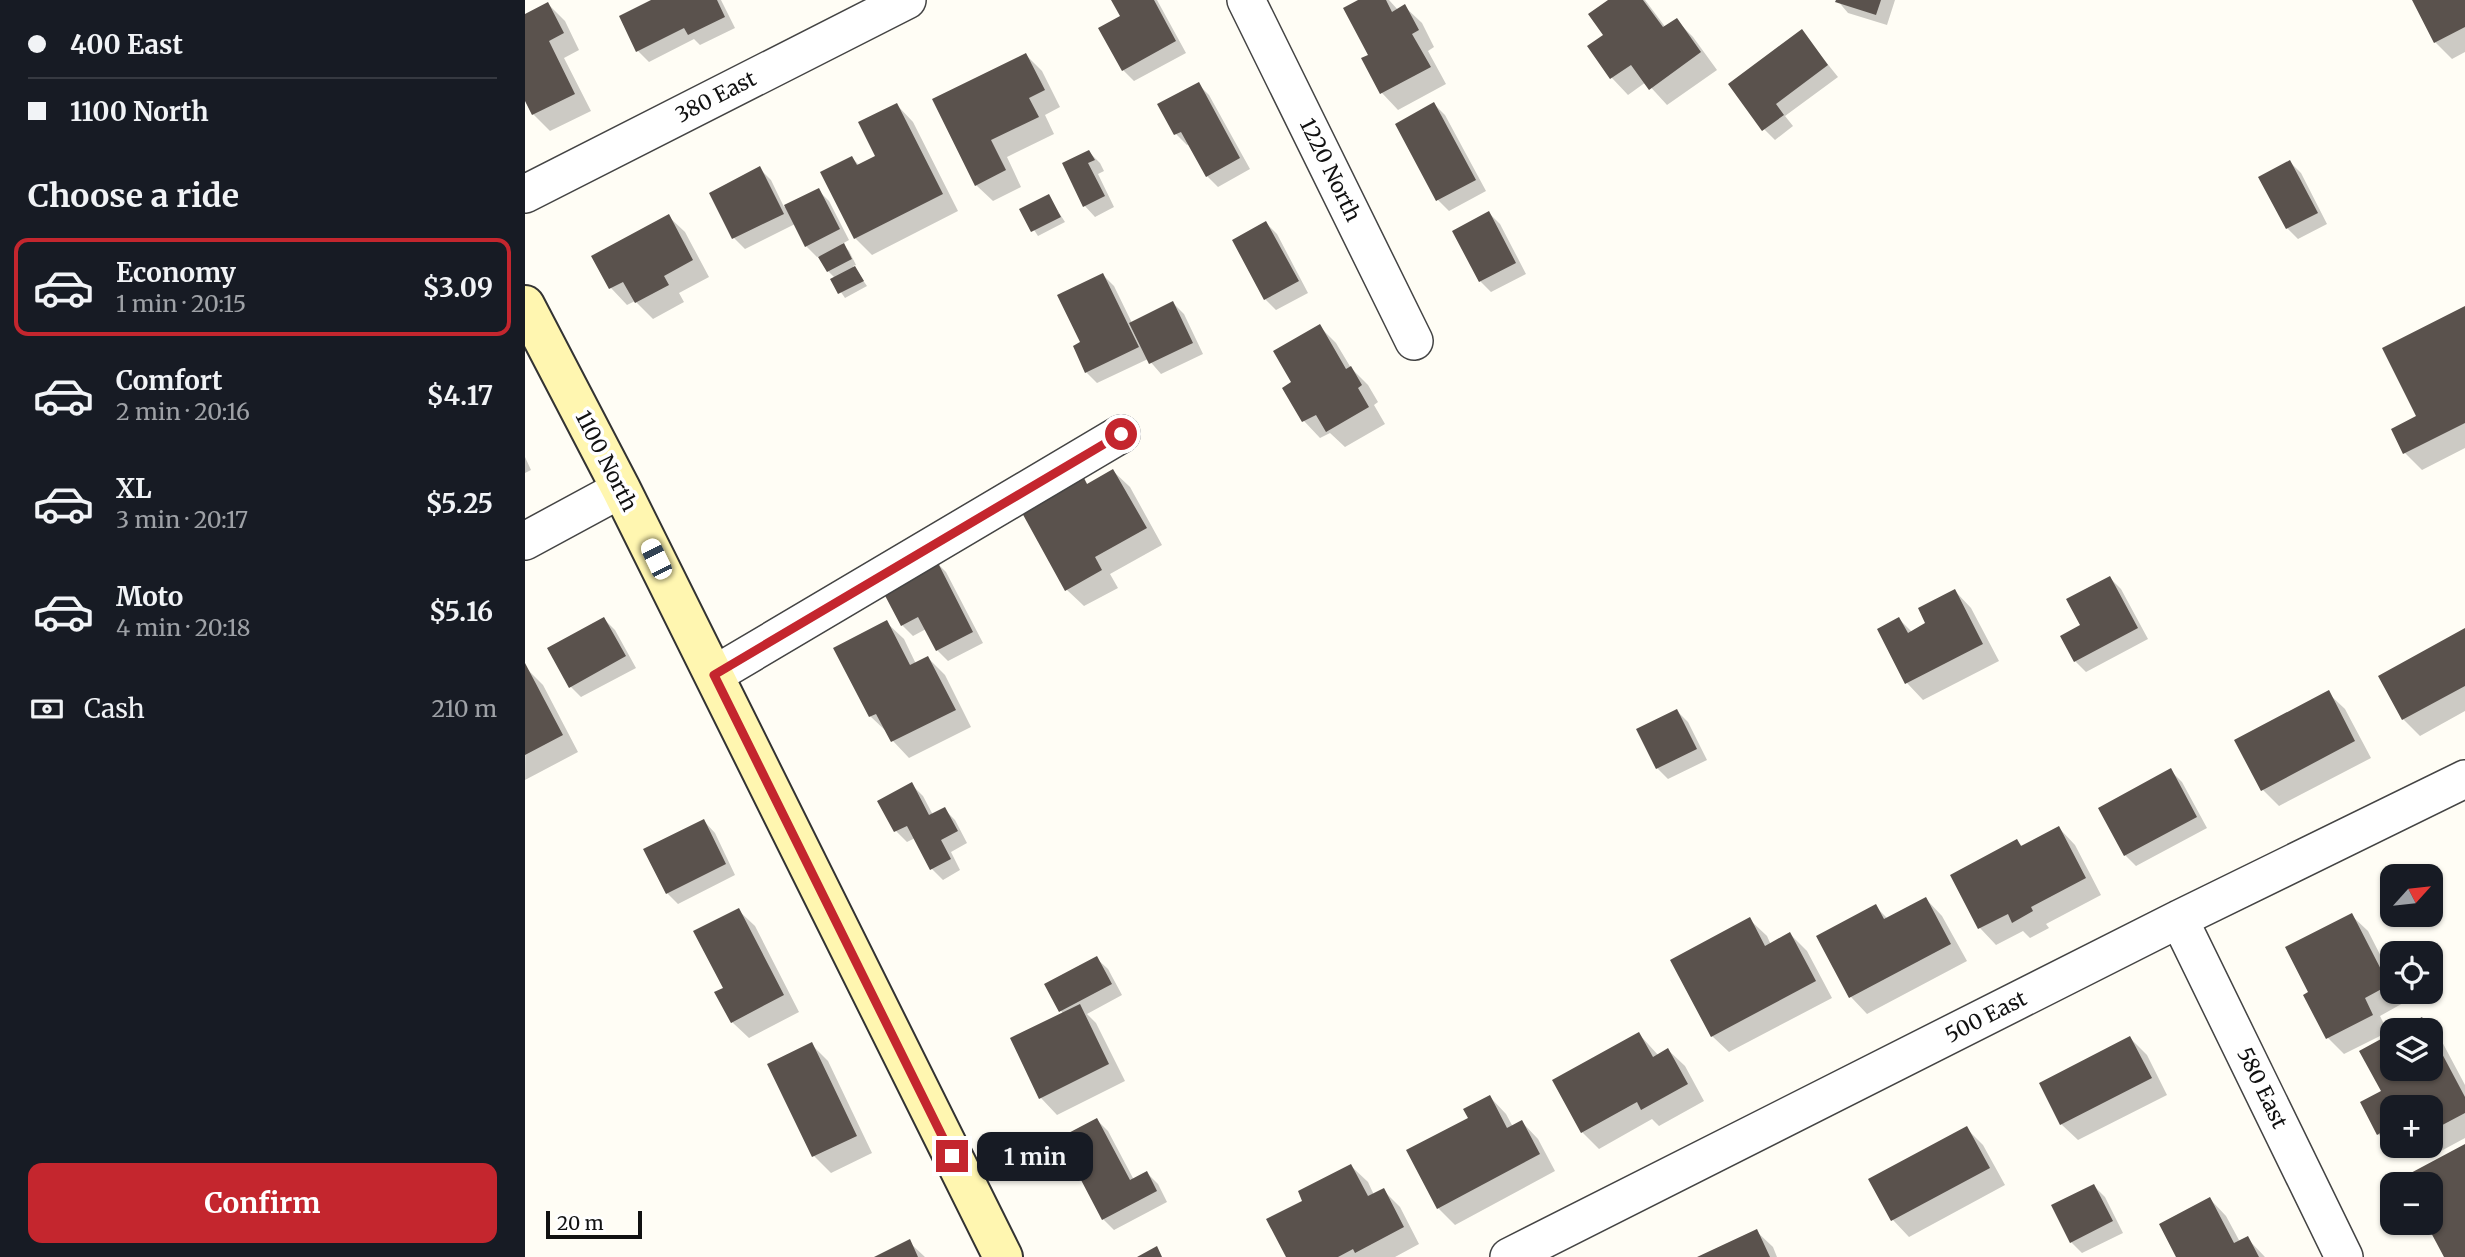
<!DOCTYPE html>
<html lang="en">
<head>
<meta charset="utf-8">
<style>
  body { margin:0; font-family:Merriweather,serif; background:#242831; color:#f1f3f6; height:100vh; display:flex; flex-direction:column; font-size:26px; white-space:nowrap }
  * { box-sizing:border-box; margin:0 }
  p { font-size:23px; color:#9ea1a6 }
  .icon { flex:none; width:38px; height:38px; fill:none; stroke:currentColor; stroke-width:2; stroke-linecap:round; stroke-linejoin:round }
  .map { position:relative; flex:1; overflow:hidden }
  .sheet { display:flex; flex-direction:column; background:#171b24; width:525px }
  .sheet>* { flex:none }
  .guide { display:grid; align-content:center; height:154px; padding:0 28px; background:#171b24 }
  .needle { width:46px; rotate:63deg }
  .tools { position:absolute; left:1855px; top:864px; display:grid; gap:14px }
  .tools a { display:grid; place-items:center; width:63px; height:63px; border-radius:14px; background:#171b24; box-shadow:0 2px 5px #0004; font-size:35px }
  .scale { position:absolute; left:21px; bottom:18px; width:96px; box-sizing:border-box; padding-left:7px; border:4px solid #111; border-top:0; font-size:19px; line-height:24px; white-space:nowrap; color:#111; -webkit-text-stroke:5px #fff; paint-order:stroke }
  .end { position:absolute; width:32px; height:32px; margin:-16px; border:9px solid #c4262e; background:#fff; box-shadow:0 0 0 4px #fff }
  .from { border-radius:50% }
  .bubble { position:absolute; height:49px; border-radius:14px; background:#171b24; box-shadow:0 2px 5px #0004; font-size:23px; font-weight:700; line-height:49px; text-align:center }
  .car { position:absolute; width:21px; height:42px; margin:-21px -10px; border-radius:9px; box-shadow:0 0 5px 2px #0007; background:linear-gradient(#fff 24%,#345 0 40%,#fff 0 76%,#345 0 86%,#fff 0) }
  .guide b { display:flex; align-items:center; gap:24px; height:66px; font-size:26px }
  .guide b+b { border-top:2px solid #363941 }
  .guide i { width:18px; height:18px; background:#f1f3f6 }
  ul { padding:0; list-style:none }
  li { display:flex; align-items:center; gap:21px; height:98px; margin:0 14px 10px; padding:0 14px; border:4px solid transparent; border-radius:14px }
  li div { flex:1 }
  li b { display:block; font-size:26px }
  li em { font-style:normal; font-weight:700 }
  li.current { border-color:#c4262e }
  li>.icon { width:63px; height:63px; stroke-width:1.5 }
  h2 { padding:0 28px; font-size:32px; line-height:84px }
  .pay { display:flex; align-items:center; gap:18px; height:77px; padding:0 28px; font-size:26px }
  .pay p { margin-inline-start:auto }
  .action { display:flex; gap:14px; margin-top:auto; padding:14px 28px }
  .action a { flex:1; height:80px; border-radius:14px; background:#c4262e; color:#fff; font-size:28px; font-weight:700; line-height:80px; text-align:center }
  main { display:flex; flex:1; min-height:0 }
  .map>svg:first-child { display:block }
  .shadow { fill:#0003 }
  .building { fill:#5a524d }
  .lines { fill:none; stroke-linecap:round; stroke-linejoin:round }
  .street-casing { stroke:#444; stroke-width:40 }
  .secondary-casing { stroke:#333; stroke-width:42 }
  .street { stroke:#fff; stroke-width:37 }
  .secondary { stroke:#fff6b0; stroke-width:38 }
  .route { stroke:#c4262e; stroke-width:9 }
  .labels { text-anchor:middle; stroke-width:7; stroke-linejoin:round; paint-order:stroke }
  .street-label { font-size:21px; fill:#111; stroke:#fff }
</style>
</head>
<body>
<main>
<section class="sheet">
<div class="guide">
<b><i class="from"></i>400 East</b>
<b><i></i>1100 North</b>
</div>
<h2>Choose a ride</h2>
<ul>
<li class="current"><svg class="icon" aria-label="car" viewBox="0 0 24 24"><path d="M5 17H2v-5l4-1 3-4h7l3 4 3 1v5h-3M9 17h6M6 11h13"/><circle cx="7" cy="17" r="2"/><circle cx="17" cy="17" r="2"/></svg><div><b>Economy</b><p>1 min · 20:15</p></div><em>$3.09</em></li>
<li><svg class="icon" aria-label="car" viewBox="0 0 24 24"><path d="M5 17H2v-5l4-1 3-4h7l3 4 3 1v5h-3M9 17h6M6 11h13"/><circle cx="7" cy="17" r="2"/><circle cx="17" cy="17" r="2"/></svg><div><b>Comfort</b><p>2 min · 20:16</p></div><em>$4.17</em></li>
<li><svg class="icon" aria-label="car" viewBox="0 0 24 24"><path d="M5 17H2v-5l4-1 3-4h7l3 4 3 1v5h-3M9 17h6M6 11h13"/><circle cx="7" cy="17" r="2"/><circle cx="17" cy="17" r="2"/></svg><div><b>XL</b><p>3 min · 20:17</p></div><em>$5.25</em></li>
<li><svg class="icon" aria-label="car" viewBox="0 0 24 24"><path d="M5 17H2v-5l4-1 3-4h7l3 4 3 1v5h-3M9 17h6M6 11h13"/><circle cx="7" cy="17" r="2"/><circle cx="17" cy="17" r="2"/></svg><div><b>Moto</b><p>4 min · 20:18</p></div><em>$5.16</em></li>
</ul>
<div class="pay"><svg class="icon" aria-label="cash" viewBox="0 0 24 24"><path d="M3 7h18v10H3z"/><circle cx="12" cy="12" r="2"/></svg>Cash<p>210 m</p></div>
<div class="action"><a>Confirm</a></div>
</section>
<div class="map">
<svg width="1940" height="1257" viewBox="0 0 1940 1257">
  <rect width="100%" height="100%" fill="#fffdf5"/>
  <path class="shadow" d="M130,0H196L210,28L175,45L169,39L124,62L113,51Z
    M588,0H632L661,53L609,81L598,70L597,17Z
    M837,0H864L873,10L880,7L897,23L909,47L903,51L921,84L873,110L857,93L845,56Z
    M1086,0H1120L1141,28L1151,20L1168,37L1192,70L1142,105L1121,82L1103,95L1087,78L1064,46L1080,35Z
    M1312,0H1370L1362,25L1323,13Z
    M1889,0H1940V52L1927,59L1910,42Z
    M23,4L40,21L54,50L39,58L66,111L25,131L8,114L0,97V16Z
    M1277,32L1313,77L1260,116L1268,126L1250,140L1239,129Z
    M501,55L517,71L535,107L520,115L529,134L482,157L496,187L468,201L451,185L409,100Z
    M673,84L684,95L725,169L693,187L682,176L664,144L662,145L651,134Z
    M909,104L920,115L961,191L924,211L913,200Z
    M372,105L388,122L433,211L347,255L330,238L298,173L327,158L335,166L352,157Z
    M564,152L575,163L579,171L573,174L589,207L570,217L559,205L539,164Z
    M1765,162L1776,173L1802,224L1773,239L1762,228Z
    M235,169L246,180L259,207L293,190L304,201L324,240L317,244L324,251L331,265L328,266L342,286L320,298L307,279L310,278L303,271L295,256L292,257L281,246L270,224L220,249L209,238Z
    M523,196L540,222L513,236L496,210Z
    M964,213L975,224L1001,274L966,292L955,281Z
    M143,216L160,232L184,277L154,293L159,302L128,319L110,301L102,305L86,288L68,256Z
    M741,223L752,234L783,293L751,310L740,299Z
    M578,275L589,286L607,323L648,303L659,314L678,354L636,374L623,359L572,383L561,372L557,343Z
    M1940,308V448L1897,470L1880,453L1868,429L1894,416Z
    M794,326L811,343L826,368L843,385L853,402L849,405L860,424L820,447L805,433L795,438L779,421L760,388L769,383Z
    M0,457L6,470L0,473Z
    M588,471L605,487L637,545L585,574L593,588L559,606L542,590L557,479L563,485Z
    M410,561L421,572L458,643L423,661L412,650L401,629L388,636L377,625Z
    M1585,578L1596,589L1623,639L1561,672L1550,661L1558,626Z
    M1430,591L1446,608L1474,661L1398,700L1382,683L1354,630L1374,619L1387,632L1403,624Z
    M79,619L90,630L111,668L56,697L45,686Z
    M362,623L379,639L391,664L403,658L420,675L446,727L384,758L368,741L363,733L345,716Z
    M1940,630V711L1895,736L1878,719Z
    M1,668L18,685L53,752L0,780Z
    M1803,693L1820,709L1846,758L1754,806L1738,790Z
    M1152,711L1163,722L1182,760L1143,779L1132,768Z
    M1646,771L1657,782L1682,828L1611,866L1600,855Z
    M387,785L398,796L408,815L419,809L430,820L442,843L426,852L435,870L418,880L407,869L390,838L382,842L371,831Z
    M179,821L190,833L210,875L153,904L142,893Z
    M1534,828L1550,845L1576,895L1521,924L1524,928L1505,938L1498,931L1471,945L1455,928L1427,875L1492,841L1498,847Z
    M1401,899L1417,916L1442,961L1342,1014L1326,997L1294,937L1351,907L1363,919Z
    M213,910L230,926L274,1012L224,1038L207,1022L200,989Z
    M1826,915L1843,931L1867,978V992H1874L1880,1002L1855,1016L1863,1032L1819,1054L1803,1038L1786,993Z
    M1225,920L1242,936L1246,945L1265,934L1282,951L1307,998L1204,1052L1187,1036Z
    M571,958L583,969L597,995L562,1014L571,1023L600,1081L532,1115L516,1098L538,1014L521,985Z
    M1897,1020L1914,1036L1940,1085V1138L1905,1157L1894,1146H1906V1108H1867V1146H1877L1870,1150L1853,1134L1858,1091L1837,1052L1867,1035V1069H1906V1031H1876Z
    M1114,1034L1133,1055L1143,1050L1160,1066L1179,1101L1134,1126L1127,1119L1074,1149L1057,1132Z
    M1605,1038L1622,1055L1642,1095L1553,1140L1536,1124Z
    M286,1044L303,1061L347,1153L306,1173L289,1156L244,1065Z
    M965,1097L981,1114L988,1127L997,1122L1013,1139L1030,1171L930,1225L913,1208L945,1119Z
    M572,1120L583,1131L609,1180L622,1173L633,1184L642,1202L589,1230L578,1219Z
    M1441,1128L1458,1145L1480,1185L1384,1237L1368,1220L1346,1179Z
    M826,1166L843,1182L849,1195L859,1191L875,1207L894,1244L870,1257H763L780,1201Z
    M1569,1186L1580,1197L1598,1233L1557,1253L1546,1242Z
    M1685,1199L1701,1216L1715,1242L1722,1238L1740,1257H1653Z
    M1231,1231L1248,1247L1252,1257H1176Z
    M384,1242L400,1257H353Z"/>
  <path class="building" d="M126,0H192L200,17L163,35L159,28L111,52L94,16Z
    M586,0H629L651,41L597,71L573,28L595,16Z
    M833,0H861L867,12L880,4L894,30L887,34L906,67L855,94L836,58L843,55L818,8Z
    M1083,0H1118L1138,27L1152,18L1176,52L1124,90L1106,65L1085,79L1062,46L1078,35L1063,14Z
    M1311,0H1356L1351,15L1310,2Z
    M1887,0H1940V27L1909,43Z
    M23,2L39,33L24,41L50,94L7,115L0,101V14Z
    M1277,29L1303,65L1251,104L1259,115L1237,131L1203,84Z
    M501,53L520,90L504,98L514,117L466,140L481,170L450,186L407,99Z
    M674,82L715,158L681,177L656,132L649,135L632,104Z
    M909,102L951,180L911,201L870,124Z
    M372,103L418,194L329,239L295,172L327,156L332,165L350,156L333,122Z
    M564,150L570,160L563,163L580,196L558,207L537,163Z
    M1765,160L1793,213L1761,229L1733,177Z
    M235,166L259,214L207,239L184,193Z
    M294,188L315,229L280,247L259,205Z
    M524,194L536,217L506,232L494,209Z
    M964,211L991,263L954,282L927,231Z
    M144,214L168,260L139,276L144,285L110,303L98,282L84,289L66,256Z
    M741,221L774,281L739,300L707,240Z
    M319,243L327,259L302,272L293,257Z
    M330,266L339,281L313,294L305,279Z
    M578,273L614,347L560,373L548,346L555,342L532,295Z
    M648,301L668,343L624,364L604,323Z
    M1940,306V423L1878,454L1866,429L1891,416L1857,348Z
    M795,324L821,369L826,366L837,385L833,388L844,407L801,432L791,415L777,422L757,388L766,382L748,351Z
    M588,469L622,528L570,557L577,570L540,591L496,511L558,476L562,484Z
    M411,559L448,632L411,651L393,617L376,626L356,588Z
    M1585,576L1613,628L1549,662L1535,636L1555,625L1541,599Z
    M1430,589L1458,644L1380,684L1352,629L1374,617L1383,633L1400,623L1393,608Z
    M79,617L101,656L44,688L22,648Z
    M362,620L385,665L403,656L431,710L366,742L351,714L344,717L308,648Z
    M1940,628V686L1877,720L1853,676Z
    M0,663L38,735L0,755Z
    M1804,690L1830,741L1736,791L1709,740Z
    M1152,709L1172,749L1131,769L1111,729Z
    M1646,768L1672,817L1599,856L1573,808Z
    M387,782L404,815L420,807L433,831L416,840L426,859L405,870L382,826L369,832L352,801Z
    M179,819L201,864L141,894L118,849Z
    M1534,826L1561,878L1506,907L1508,911L1487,923L1483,914L1453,929L1425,875L1492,839L1496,846Z
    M1401,897L1426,944L1324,998L1291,936L1351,904L1359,919Z
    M214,908L259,995L206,1023L189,992L198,988L168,931Z
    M1827,913L1864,985L1840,998L1848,1015L1801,1039L1778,995L1783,992L1760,947Z
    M1225,917L1240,946L1265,932L1291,981L1186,1037L1145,960Z
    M572,956L587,984L534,1012L519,984Z
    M555,1004L584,1064L514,1099L485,1038Z
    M1897,1017L1905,1031H1872Z
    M1114,1032L1128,1057L1143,1048L1163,1084L1116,1110L1112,1102L1056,1133L1027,1080Z
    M1867,1033V1069H1906V1033L1940,1097V1113L1906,1131V1108H1867V1126L1852,1135L1835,1102L1856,1091L1834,1051Z
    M1605,1036L1627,1078L1535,1125L1514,1083Z
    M287,1042L332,1136L287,1157L242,1064Z
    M965,1095L982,1128L997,1120L1015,1154L912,1209L881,1150L943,1118L938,1109Z
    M572,1118L605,1180L622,1171L632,1191L577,1220L534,1138Z
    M1442,1126L1465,1168L1366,1221L1343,1179Z
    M1940,1144V1257H1919L1903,1227L1908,1224L1906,1219V1185H1887L1882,1175Z
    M826,1164L843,1196L859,1188L879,1227L830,1253L828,1249L813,1257H761L741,1219L777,1201L773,1191Z
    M1569,1184L1588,1221L1545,1243L1526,1205Z
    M1685,1197L1709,1243L1723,1236L1734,1257H1651L1634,1224Z
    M1232,1229L1245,1257H1172Z
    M385,1239L393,1257H349Z
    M632,1246L637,1257H612Z"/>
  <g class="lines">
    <defs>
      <path id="street" d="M721,0L889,341
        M0,194L382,0
        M0,541L96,489
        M189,675L596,434
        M1654,919L1819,1257
        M984,1257L1654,919L1940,779"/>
      <path id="secondary" d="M0,305L96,489L478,1257"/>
    </defs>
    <use href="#street" class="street-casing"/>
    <use href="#secondary" class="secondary-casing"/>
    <use href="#street" class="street"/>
    <use href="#secondary" class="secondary"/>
  </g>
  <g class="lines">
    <path class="route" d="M427,1156L189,675L596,434"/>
  </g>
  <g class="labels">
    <g class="street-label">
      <text transform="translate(191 97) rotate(-27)" y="7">380 East</text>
      <text transform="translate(805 170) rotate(64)" y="7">1220 North</text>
      <text transform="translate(81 461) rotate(63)" y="7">1100 North</text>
      <text transform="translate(1461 1017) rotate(-27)" y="7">500 East</text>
      <text transform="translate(1737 1088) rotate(64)" y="7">580 East</text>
    </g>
  </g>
</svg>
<div class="tools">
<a><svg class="needle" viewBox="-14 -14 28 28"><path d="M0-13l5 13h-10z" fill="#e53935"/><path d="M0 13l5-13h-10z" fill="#9ea1a6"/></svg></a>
<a><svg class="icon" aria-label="locate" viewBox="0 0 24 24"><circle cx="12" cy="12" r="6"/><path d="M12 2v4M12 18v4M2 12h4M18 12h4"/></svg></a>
<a><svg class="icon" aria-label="layers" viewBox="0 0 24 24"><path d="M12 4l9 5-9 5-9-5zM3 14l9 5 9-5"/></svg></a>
<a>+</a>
<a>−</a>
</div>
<div class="scale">20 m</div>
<i class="end from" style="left:596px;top:434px"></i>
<i class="end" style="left:427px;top:1156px"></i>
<div class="bubble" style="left:452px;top:1132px;width:116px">1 min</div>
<i class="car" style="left:131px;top:559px;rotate:334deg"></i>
</div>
</main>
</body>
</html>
